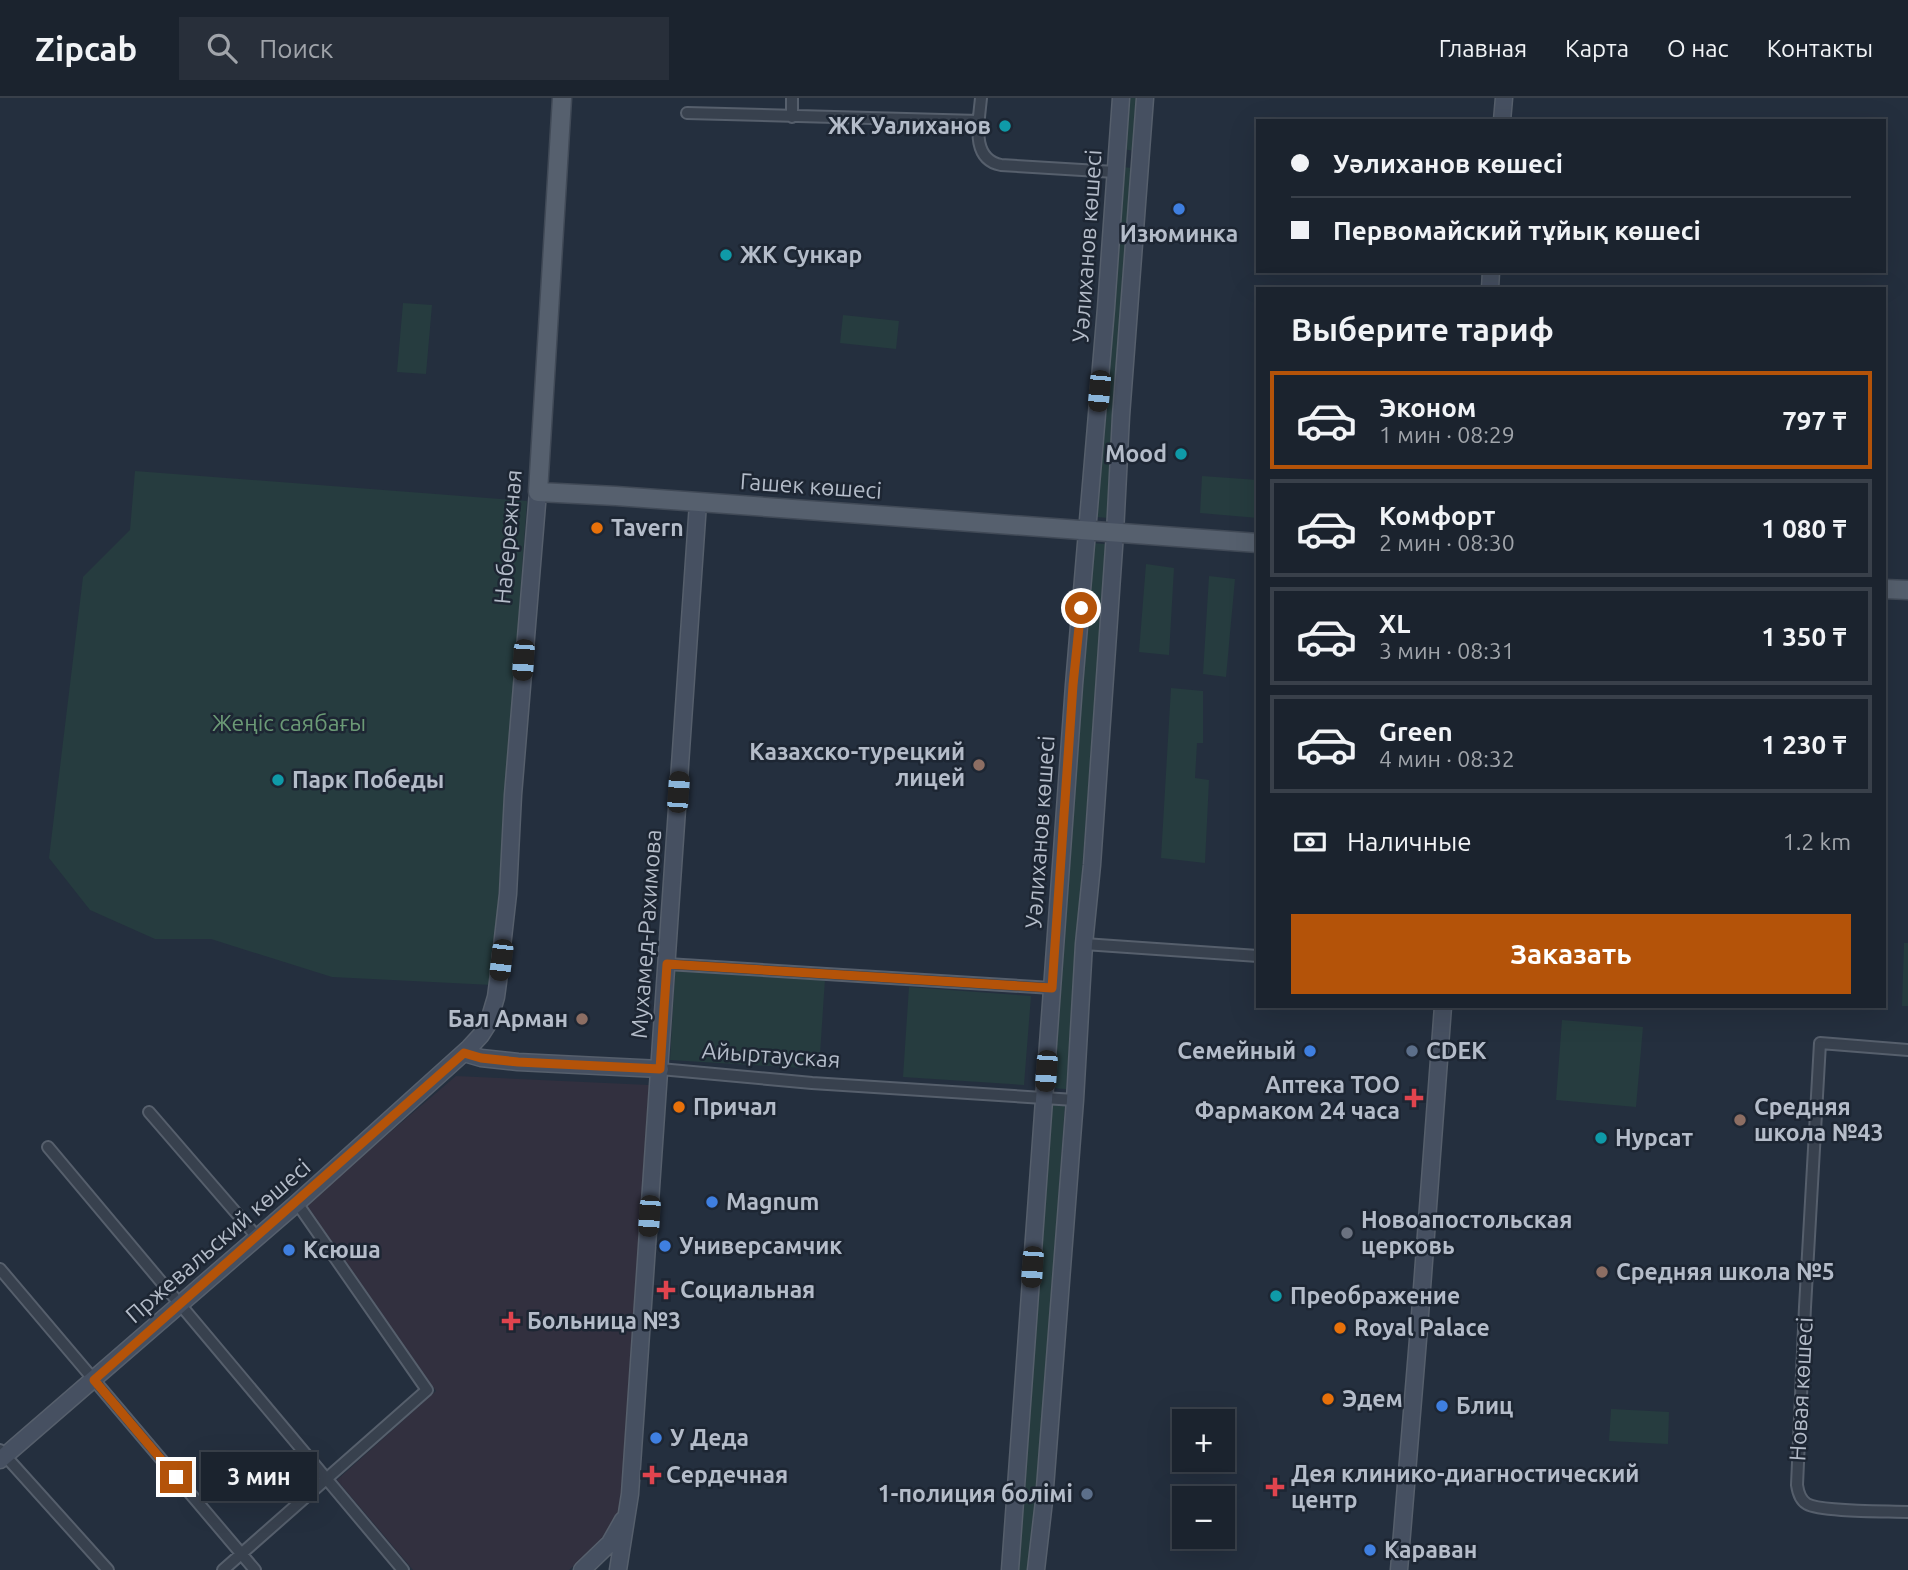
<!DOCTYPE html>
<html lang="ru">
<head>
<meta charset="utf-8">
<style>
  body { margin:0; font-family:Ubuntu,sans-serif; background:#282f3a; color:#f1f3f6; height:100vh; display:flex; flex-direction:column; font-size:26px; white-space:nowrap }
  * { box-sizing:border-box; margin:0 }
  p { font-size:23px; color:#a0a4aa }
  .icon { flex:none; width:38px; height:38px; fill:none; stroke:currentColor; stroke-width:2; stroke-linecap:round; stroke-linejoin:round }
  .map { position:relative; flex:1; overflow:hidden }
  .drawer { position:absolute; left:1256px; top:189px; width:630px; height:721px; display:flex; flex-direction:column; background:#1b232e; border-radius:0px; box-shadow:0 7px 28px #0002,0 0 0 2px #39404a }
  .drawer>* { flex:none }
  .top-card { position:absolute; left:1256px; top:21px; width:630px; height:154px; border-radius:0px; box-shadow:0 7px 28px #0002,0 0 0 2px #39404a; display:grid; align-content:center; height:154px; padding:0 35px; background:#1b232e }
  .controls { position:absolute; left:1172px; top:1311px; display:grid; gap:14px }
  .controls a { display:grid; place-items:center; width:63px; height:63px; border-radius:0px; background:#1b232e; box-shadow:0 7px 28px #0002,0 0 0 2px #39404a; font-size:35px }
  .end { position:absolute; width:32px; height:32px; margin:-16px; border:9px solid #b45309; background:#fff; box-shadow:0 0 0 4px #fff }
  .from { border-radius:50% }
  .bubble { position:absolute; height:49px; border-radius:0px; background:#1b232e; box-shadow:0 7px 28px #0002,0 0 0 2px #39404a; font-size:23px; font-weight:700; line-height:49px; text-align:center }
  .car { position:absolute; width:21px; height:42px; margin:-21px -10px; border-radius:9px; box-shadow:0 0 5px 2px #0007; background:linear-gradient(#222 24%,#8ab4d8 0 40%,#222 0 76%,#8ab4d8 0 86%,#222 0) }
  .top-card b { display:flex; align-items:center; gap:24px; height:66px; font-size:26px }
  .top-card b+b { border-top:2px solid #39404a }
  .top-card i { width:18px; height:18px; background:#f1f3f6 }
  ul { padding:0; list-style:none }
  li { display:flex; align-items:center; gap:21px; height:98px; margin:0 14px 10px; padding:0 21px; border:4px solid #39404a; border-radius:0px }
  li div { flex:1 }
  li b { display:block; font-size:26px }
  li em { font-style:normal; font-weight:700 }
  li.on { border-color:#b45309 }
  li>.icon { width:63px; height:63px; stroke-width:1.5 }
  h2 { padding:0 35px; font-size:32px; line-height:84px }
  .pay { display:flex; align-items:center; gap:18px; height:77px; padding:0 35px; font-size:26px }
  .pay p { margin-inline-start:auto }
  .action { display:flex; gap:14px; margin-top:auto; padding:14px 35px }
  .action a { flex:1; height:80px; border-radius:0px; background:#b45309; color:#fff; font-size:28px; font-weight:700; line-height:80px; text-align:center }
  header { display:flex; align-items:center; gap:42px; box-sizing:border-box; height:98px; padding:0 35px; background:#1b232e; border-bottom:2px solid #39404a }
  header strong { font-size:33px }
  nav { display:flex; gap:38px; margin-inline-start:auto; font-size:24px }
  .search { width:490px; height:63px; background:#282f3a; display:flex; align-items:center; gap:18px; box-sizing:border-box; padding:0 24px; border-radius:0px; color:#a0a4aa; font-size:26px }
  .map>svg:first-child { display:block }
  .medical { fill:#32303f }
  .green { fill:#263c3f }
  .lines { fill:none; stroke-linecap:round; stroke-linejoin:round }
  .street-casing { stroke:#565f6c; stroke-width:14 }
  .secondary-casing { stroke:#565f6c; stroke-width:19 }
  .primary-casing { stroke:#414a57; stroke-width:21 }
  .street { stroke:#38414e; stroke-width:10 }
  .secondary { stroke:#465061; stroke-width:16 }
  .primary { stroke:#56606e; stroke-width:18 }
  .route { stroke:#b45309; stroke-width:9 }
  .culture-dot { fill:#0f9aa8; stroke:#1d2633; stroke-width:2.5 }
  .shop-dot { fill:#3f7fe0; stroke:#1d2633; stroke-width:2.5 }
  .food-dot { fill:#e8710a; stroke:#1d2633; stroke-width:2.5 }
  .education-dot { fill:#8d6e63; stroke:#1d2633; stroke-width:2.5 }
  .service-dot { fill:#5c6f8a; stroke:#1d2633; stroke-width:2.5 }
  .health-dot { fill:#e0444e; stroke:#1d2633; stroke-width:2.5 }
  .worship-dot { fill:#6b7280; stroke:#1d2633; stroke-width:2.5 }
  .labels { text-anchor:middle; stroke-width:5; stroke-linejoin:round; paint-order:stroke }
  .poi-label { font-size:23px; font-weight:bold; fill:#b4bcc9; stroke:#1d2633; text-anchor:start }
  .street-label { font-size:23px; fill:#b4bcc9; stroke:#1d2633 }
  .park-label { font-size:23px; fill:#6b9a76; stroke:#1d2633 }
</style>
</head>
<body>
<header>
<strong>Zipcab</strong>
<div class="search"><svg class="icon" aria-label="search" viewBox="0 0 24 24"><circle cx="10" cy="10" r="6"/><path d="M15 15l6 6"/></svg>Поиск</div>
<nav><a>Главная</a><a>Карта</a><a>О нас</a><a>Контакты</a></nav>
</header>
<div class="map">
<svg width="1908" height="1472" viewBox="0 0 1908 1472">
  <rect width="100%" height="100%" fill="#242f3e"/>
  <path class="medical" d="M456,978L649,987L622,1395L618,1415L611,1431L594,1450L569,1472H413L337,1382L436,1293L306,1106Z"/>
  <path class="green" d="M1127,0H1138L1134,53L1123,51Z
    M1121,69L1133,70L1109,420L1096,419Z
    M403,205L432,207L426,276L397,274Z
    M843,217L899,223L896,251L840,245Z
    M135,373L527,403L492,887L332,879L211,841H155L90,812L49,760L83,479L130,432Z
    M1202,378L1258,382V420L1200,415Z
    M1090,445L1106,446L1066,991L1051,990Z
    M1146,466L1174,470L1169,557L1139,554Z
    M1209,478L1235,481L1226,579L1203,576Z
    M1171,590L1203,593V645H1197L1195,680L1209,682L1205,765L1161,760Z
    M1904,845H1908V908H1902Z
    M675,872L825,881L819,971L670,962Z
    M909,889L1031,898L1024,987L903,979Z
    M1562,922L1643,929L1636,1009L1556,1002Z
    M1050,1006L1065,1007L1031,1472H1016Z
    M1611,1311L1669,1314L1668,1346L1609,1343Z"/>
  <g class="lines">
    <defs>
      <path id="street" d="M981,0C979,23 970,61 1001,67L1115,74
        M687,15L979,23
        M792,19V0
        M1084,846L1258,858
        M667,866L1052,890
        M1908,952L1820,945L1805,1209L1797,1387C1798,1394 1800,1402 1807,1406C1821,1414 1888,1413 1908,1414
        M660,971L812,985L1075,1002
        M149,1014L257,1139
        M48,1049L403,1472
        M0,1171L255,1472
        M0,1352L108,1472
        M223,1472L427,1292L297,1105"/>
      <path id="secondary" d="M1502,23L1504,0
        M1490,191L1491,173
        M464,955L481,960L518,964L660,971
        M0,1362L297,1105L469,950L481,937L488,926L496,899L498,884L508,796L513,697L538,394
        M582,1472L610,1445L623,1422
        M618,1472L630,1396L698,405
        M1010,1472L1074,587L1106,210L1121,0
        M1036,1472L1044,1403L1075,1002L1084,846L1092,767L1115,435L1121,318L1145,0
        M1399,1472L1420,1217L1443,908"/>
      <path id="primary" d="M562,0L538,394L616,398L1258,445
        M1885,491L1908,492"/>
    </defs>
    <use href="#street" class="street-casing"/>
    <use href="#secondary" class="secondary-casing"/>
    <use href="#primary" class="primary-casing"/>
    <use href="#street" class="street"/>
    <use href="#secondary" class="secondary"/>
    <use href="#primary" class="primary"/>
  </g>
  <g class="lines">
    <path class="route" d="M176,1379L94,1282L464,955L481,960L518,964L660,971L667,866L1052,890L1073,587L1081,510"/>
  </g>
  <g class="culture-dot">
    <circle cx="1005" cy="28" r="7"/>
    <circle cx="726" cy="157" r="7"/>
    <circle cx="1181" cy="356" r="7"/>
    <circle cx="278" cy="682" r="7"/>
    <circle cx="1601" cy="1040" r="7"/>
    <circle cx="1276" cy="1198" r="7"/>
  </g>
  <g class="shop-dot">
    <circle cx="1179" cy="111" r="7"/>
    <circle cx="1310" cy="953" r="7"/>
    <circle cx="712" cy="1104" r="7"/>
    <circle cx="665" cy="1148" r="7"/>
    <circle cx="289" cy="1152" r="7"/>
    <circle cx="1442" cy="1308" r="7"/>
    <circle cx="656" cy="1340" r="7"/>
    <circle cx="1370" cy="1452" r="7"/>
  </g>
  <g class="food-dot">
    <circle cx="597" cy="430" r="7"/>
    <circle cx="679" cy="1009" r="7"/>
    <circle cx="1340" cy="1230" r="7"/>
    <circle cx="1328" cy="1301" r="7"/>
  </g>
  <g class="education-dot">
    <circle cx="979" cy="667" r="7"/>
    <circle cx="582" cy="921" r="7"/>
    <circle cx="1740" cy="1022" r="7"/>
    <circle cx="1602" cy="1174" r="7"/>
  </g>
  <g class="service-dot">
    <circle cx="1412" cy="953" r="7"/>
    <circle cx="1087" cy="1396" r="7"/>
  </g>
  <g class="health-dot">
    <path d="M1410.5 989.5h7v7h7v7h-7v7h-7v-7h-7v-7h7z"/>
    <path d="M662.5 1181.5h7v7h7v7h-7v7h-7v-7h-7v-7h7z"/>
    <path d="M507.5 1212.5h7v7h7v7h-7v7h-7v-7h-7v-7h7z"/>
    <path d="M648.5 1366.5h7v7h7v7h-7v7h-7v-7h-7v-7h7z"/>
    <path d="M1271.5 1378.5h7v7h7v7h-7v7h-7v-7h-7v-7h7z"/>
  </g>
  <circle class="worship-dot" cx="1347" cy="1135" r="7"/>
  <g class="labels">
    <g class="poi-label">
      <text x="991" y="36" text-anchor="end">ЖК Уалиханов</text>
      <text x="1179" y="144" text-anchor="middle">Изюминка</text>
      <text x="740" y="165">ЖК Сункар</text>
      <text x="1167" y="364" text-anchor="end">Mood</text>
      <text x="611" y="438">Tavern</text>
      <text x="965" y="662" text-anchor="end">Казахско-турецкий<tspan x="965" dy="26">лицей</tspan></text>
      <text x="292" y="690">Парк Победы</text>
      <text x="568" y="929" text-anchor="end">Бал Арман</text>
      <text x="1296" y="961" text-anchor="end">Семейный</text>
      <text x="1426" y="961">CDEK</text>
      <text x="1400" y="995" text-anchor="end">Аптека ТОО<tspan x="1400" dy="26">Фармаком 24 часа</tspan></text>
      <text x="693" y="1017">Причал</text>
      <text x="1754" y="1017">Средняя<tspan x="1754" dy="26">школа №43</tspan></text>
      <text x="1615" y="1048">Нурсат</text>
      <text x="726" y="1112">Magnum</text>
      <text x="1361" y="1130">Новоапостольская<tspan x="1361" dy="26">церковь</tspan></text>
      <text x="679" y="1156">Универсамчик</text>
      <text x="303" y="1160">Ксюша</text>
      <text x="1616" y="1182">Средняя школа №5</text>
      <text x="680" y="1200">Социальная</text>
      <text x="1290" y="1206">Преображение</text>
      <text x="527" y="1231">Больница №3</text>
      <text x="1354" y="1238">Royal Palace</text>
      <text x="1342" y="1309">Эдем</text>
      <text x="1456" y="1316">Блиц</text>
      <text x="670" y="1348">У Деда</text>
      <text x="1291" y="1384">Дея клинико-диагностический<tspan x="1291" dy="26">центр</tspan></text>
      <text x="666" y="1385">Сердечная</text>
      <text x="1073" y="1404" text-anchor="end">1-полиция болiмi</text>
      <text x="1384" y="1460">Караван</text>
    </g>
    <g class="street-label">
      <text transform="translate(1087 148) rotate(-86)" y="8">Уәлиханов көшесі</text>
      <text transform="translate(811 388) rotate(4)" y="8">Гашек көшесі</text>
      <text transform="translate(508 439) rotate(-85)" y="8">Набережная</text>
      <text transform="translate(1040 734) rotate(-86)" y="8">Уәлиханов көшесі</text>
      <text transform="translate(646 836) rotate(-86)" y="8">Мухамед-Рахимова</text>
      <text transform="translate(771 957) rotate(4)" y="8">Айыртауская</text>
      <text transform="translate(218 1143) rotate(-41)" y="8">Пржевальский көшесі</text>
      <text transform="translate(1801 1291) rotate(-87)" y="8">Новая көшесі</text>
    </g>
    <g class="park-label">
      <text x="289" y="633">Жеңіс саябағы</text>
    </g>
  </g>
</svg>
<div class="controls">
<a>+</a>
<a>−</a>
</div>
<i class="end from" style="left:1081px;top:510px"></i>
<i class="end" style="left:176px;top:1379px"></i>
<div class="bubble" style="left:201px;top:1354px;width:116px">3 мин</div>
<i class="car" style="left:1099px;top:293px;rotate:185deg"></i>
<i class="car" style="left:523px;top:562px;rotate:184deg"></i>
<i class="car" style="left:678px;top:694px;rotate:4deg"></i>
<i class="car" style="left:501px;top:862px;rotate:187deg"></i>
<i class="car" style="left:1046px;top:973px;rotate:184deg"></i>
<i class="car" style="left:649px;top:1118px;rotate:184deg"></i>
<i class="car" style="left:1032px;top:1169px;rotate:184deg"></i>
<div class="top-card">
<b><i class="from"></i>Уәлиханов көшесі</b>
<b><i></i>Первомайский тұйық көшесі</b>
</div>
<section class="drawer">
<h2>Выберите тариф</h2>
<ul>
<li class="on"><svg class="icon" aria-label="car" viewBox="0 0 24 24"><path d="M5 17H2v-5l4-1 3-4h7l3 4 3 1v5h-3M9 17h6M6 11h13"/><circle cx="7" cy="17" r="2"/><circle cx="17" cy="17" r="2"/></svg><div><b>Эконом</b><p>1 мин · 08:29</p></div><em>797 ₸</em></li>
<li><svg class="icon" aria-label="car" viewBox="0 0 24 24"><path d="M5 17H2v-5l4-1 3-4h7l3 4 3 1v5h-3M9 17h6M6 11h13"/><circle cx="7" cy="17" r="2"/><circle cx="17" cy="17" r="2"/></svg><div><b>Комфорт</b><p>2 мин · 08:30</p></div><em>1 080 ₸</em></li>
<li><svg class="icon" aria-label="car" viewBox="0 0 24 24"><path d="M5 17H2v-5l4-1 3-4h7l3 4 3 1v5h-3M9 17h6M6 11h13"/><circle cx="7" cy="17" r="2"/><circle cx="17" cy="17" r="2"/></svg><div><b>XL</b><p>3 мин · 08:31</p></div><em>1 350 ₸</em></li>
<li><svg class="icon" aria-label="car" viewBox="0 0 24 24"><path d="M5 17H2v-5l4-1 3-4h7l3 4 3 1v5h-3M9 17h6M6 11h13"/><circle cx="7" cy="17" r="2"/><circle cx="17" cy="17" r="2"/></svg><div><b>Green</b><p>4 мин · 08:32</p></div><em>1 230 ₸</em></li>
</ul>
<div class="pay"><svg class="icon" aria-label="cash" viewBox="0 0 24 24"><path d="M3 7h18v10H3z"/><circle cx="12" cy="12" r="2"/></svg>Наличные<p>1.2 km</p></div>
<div class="action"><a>Заказать</a></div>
</section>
</div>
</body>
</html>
